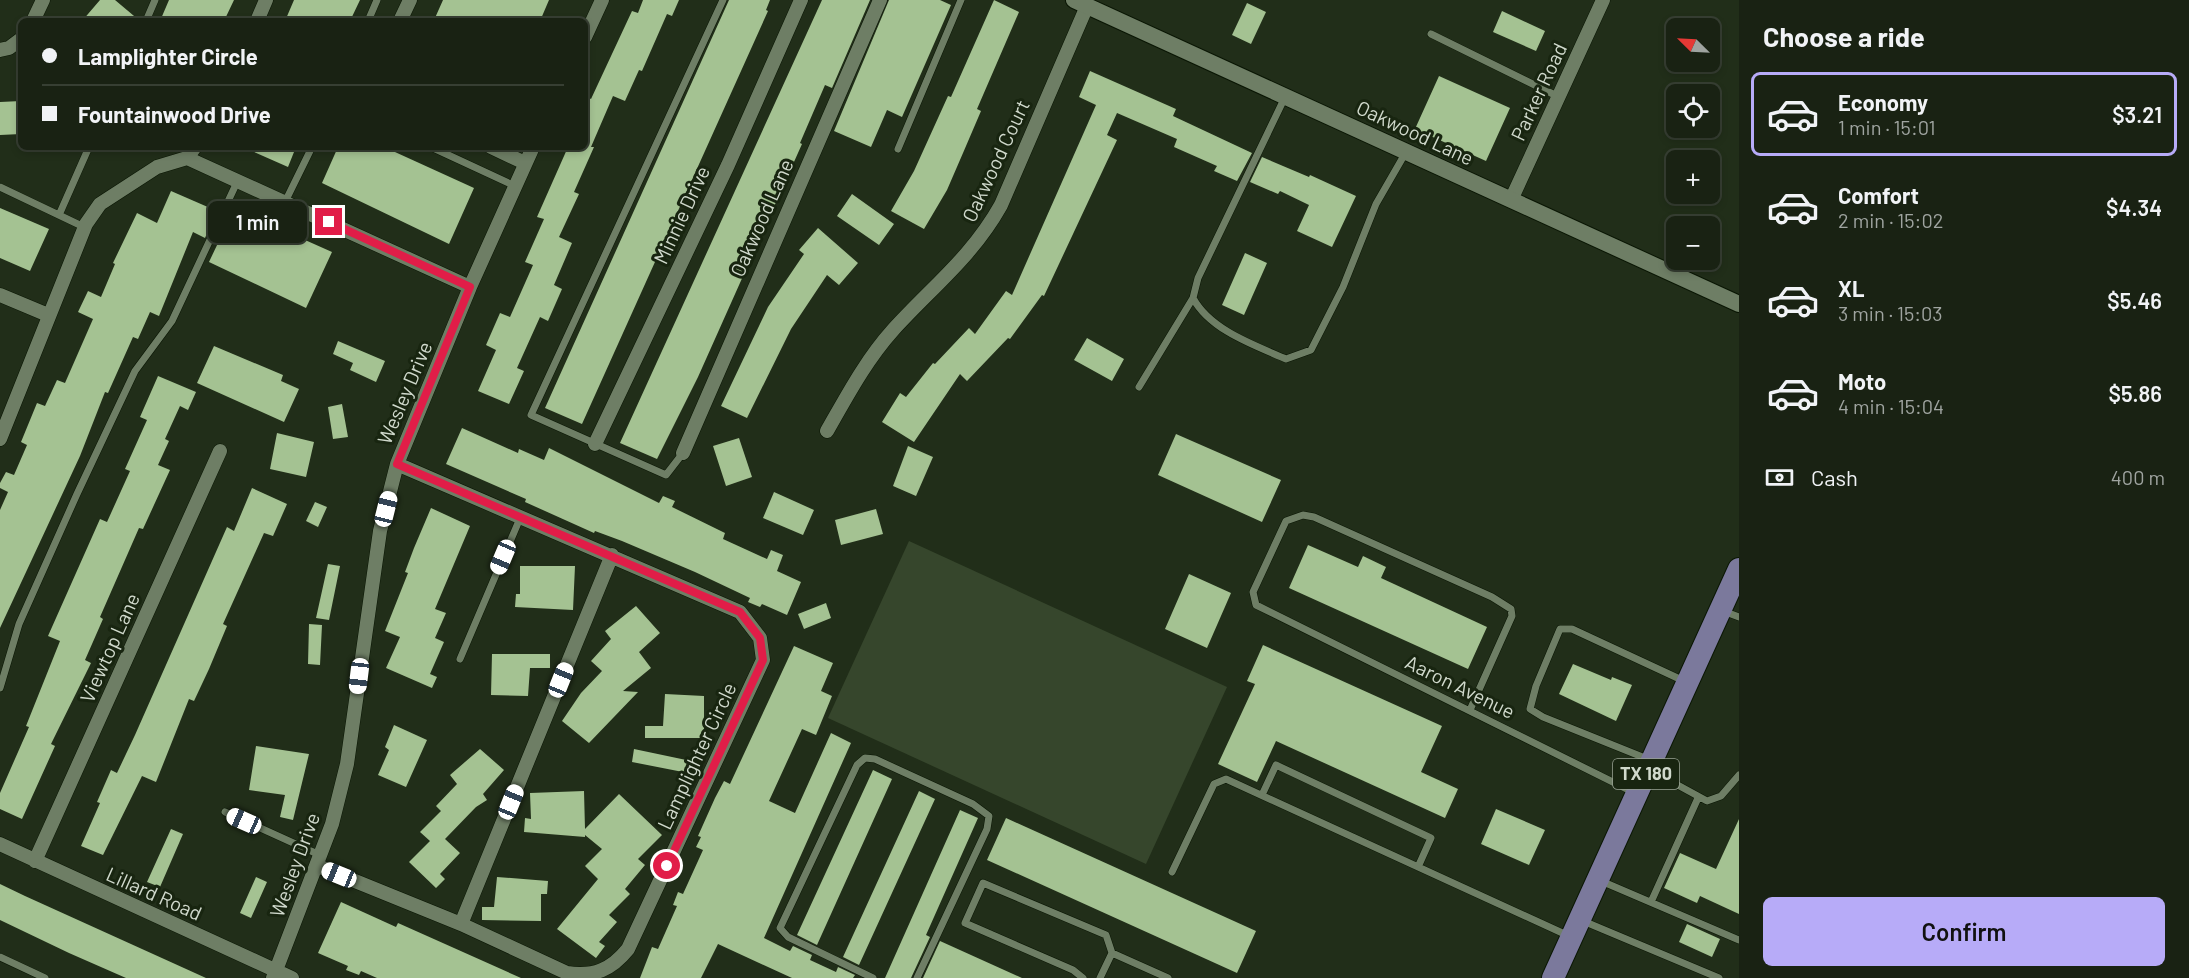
<!DOCTYPE html>
<html lang="en">
<head>
<meta charset="utf-8">
<style>
  body { margin:0; font-family:Barlow,sans-serif; background:#222a1c; color:#f1f3f6; height:100vh; display:flex; flex-direction:column; font-size:22px; white-space:nowrap }
  * { box-sizing:border-box; margin:0 }
  p { font-size:20px; color:#9fa4a0 }
  .icon { flex:none; width:33px; height:33px; fill:none; stroke:currentColor; stroke-width:2; stroke-linecap:round; stroke-linejoin:round }
  .map { position:relative; flex:1; overflow:hidden }
  .details { display:flex; flex-direction:column; background:#192213; width:450px }
  .details>* { flex:none }
  .top-card { position:absolute; left:18px; top:18px; width:570px; height:132px; border-radius:9px; box-shadow:0 3px 9px #0003,0 0 0 2px #373f33; display:grid; align-content:center; height:132px; padding:0 24px; background:#192213 }
  .needle { width:39px; rotate:294deg }
  .fabs { position:absolute; left:1666px; top:18px; display:grid; gap:12px }
  .fabs a { display:grid; place-items:center; width:54px; height:54px; border-radius:9px; background:#192213; box-shadow:0 3px 9px #0003,0 0 0 2px #373f33; font-size:30px }
  .end { position:absolute; width:27px; height:27px; margin:-14px; border:8px solid #e11d48; background:#fff; box-shadow:0 0 0 3px #fff }
  .from { border-radius:50% }
  .bubble { position:absolute; height:42px; border-radius:9px; background:#192213; box-shadow:0 3px 9px #0003,0 0 0 2px #373f33; font-size:20px; font-weight:600; line-height:42px; text-align:center }
  .car { position:absolute; width:18px; height:36px; margin:-18px -9px; border-radius:8px; box-shadow:0 0 4px 2px #0007; background:linear-gradient(#fff 24%,#345 0 40%,#fff 0 76%,#345 0 86%,#fff 0) }
  .top-card b { display:flex; align-items:center; gap:21px; height:57px; font-size:22px }
  .top-card b+b { border-top:2px solid #373f33 }
  .top-card i { width:15px; height:15px; background:#f1f3f6 }
  ul { padding:0; list-style:none }
  li { display:flex; align-items:center; gap:18px; height:84px; margin:0 12px 9px; padding:0 12px; border:3px solid transparent; border-radius:9px }
  li div { flex:1 }
  li b { display:block; font-size:22px }
  li em { font-style:normal; font-weight:600 }
  li.on { border-color:#b7abf8 }
  li>.icon { width:54px; height:54px; stroke-width:1.5 }
  h2 { padding:0 24px; font-size:27px; line-height:72px }
  .pay { display:flex; align-items:center; gap:15px; height:66px; padding:0 24px; font-size:22px }
  .pay p { margin-inline-start:auto }
  .action { display:flex; gap:12px; margin-top:auto; padding:12px 24px }
  .action a { flex:1; height:69px; border-radius:9px; background:#b7abf8; color:#111; font-size:24px; font-weight:600; line-height:69px; text-align:center }
  main { display:flex; flex:1; min-height:0 }
  .map>svg:first-child { display:block }
  .green { fill:#36462c }
  .building { fill:#a4c292 }
  .lines { fill:none; stroke-linecap:round; stroke-linejoin:round }
  .service-casing { stroke:#0a1604; stroke-width:8 }
  .minor-casing { stroke:#0a1604; stroke-width:15 }
  .tertiary-casing { stroke:#0a1604; stroke-width:18 }
  .primary-casing { stroke:#0a1604; stroke-width:24 }
  .service { stroke:#6e7e65; stroke-width:7 }
  .minor { stroke:#6e7e65; stroke-width:14 }
  .tertiary { stroke:#6e7e65; stroke-width:16 }
  .primary { stroke:#7b799c; stroke-width:22 }
  .route { stroke:#e11d48; stroke-width:8 }
  .labels { text-anchor:middle; stroke-width:6; stroke-linejoin:round; paint-order:stroke }
  .shield { fill:#182510; stroke:#99a394; stroke-width:1.5 }
  .shield-label { font-size:18px; font-weight:bold; fill:#d0d9cc }
  .street-label { font-size:20px; fill:#d0d9cc; stroke:#182510 }
</style>
</head>
<body>
<main>
<div class="map">
<svg width="1739" height="978" viewBox="0 0 1739 978">
  <rect width="100%" height="100%" fill="#212e19"/>
  <path class="green" d="M909,541L1227,687L1146,864L828,718Z"/>
  <path class="building" d="M100,0H115L140,21H82Z
    M169,0H234L224,21H160Z
    M294,0H360L350,21H285Z
    M443,0H549L540,21H442L435,18Z
    M643,0H679L672,16L667,14L642,71L639,70L625,101L613,96L591,147H594L574,192L579,194L559,237L572,243L554,285L562,289L548,321L540,317L517,368L524,371L509,404L478,391L496,350L486,345L500,313L510,317L533,265L525,262L544,219L537,217L568,147H585V107L589,98L591,99L632,11L638,13Z
    M729,0H770L766,10L768,11L582,424L545,408Z
    M822,0H870L832,88L825,85L800,143L802,144L698,377L657,459L620,443Z
    M889,0H940L951,5L902,117L887,110L871,147L834,131Z
    M994,0L1019,12L977,109L981,111L963,153L947,190L924,229L891,211L914,171L948,96L951,97Z
    M1247,3L1266,12L1251,44L1232,35Z
    M1502,11L1545,31L1536,51L1493,32Z
    M1090,71L1176,109L1173,116L1252,153L1237,181L1214,171L1217,166L1174,147L1177,139L1117,113L1107,135L1117,140L1044,296L1042,295L1010,339L1008,338L967,381L960,374L914,442L882,422L900,393L906,397L933,363L935,364L969,328L975,334L1006,291L1012,295L1096,105L1079,97Z
    M1439,76L1510,108L1486,161L1415,129Z
    M21,101V134L0,135V102Z
    M243,147H296L288,167Z
    M338,147H384L474,188L449,244L322,183Z
    M1262,157L1309,177L1310,175L1356,196L1332,247L1297,231L1309,205L1280,191L1278,194L1250,182Z
    M171,191L217,211L205,238L193,232L159,316L150,312L138,339L133,337L108,393L105,392L80,456L0,628V510L8,492L0,488V483L6,472L14,475L27,445L21,442L37,403L45,406L57,380L65,383L93,319L78,312L88,291L101,297L115,264L113,263L137,213L157,223Z
    M852,194L894,224L879,245L837,216Z
    M0,208L49,229L30,271L0,258Z
    M233,208L332,252L306,308L209,262L218,243L215,242Z
    M818,228L858,263L839,285L827,275L791,329L747,418L721,406L768,307L804,254L799,250Z
    M1245,253L1267,263L1244,315L1222,305Z
    M1087,338L1124,359L1112,381L1074,360Z
    M338,341L385,361L376,382L350,370L353,363L333,354Z
    M214,346L283,375L281,381L299,389L284,422L197,383Z
    M158,376L196,392L188,410L180,406L165,439L169,441L158,465L170,470L143,529L139,528L100,617L103,619L85,660L91,663L51,744L55,746L22,819L0,809V793L29,727L26,726L60,641L48,636L100,519L107,522L130,471L125,469L147,420L140,417Z
    M342,404L348,437L333,439L328,407Z
    M462,428L518,453L519,449L544,460L549,448L659,503L663,496L675,501L672,507L725,533L723,539L767,559L771,550L783,555L777,571L801,582L787,615L762,604L760,607L748,602L750,598L695,572L622,541L595,531L594,533L525,502L526,499L446,464Z
    M277,433L314,442L306,477L270,469Z
    M1176,434L1281,480L1262,522L1158,475Z
    M739,438L752,477L726,486L713,446Z
    M908,446L933,457L916,496L893,486Z
    M252,488L287,504L273,536L264,533L223,624L227,626L209,669L194,701L189,699L156,782L142,776L103,855L81,846L100,803L97,802L111,770L117,773L135,735L227,527L234,531Z
    M774,492L814,510L803,535L763,518Z
    M315,502L327,507L318,527L306,521Z
    M431,508L470,526L435,609L446,613L435,638L444,642L430,674L437,677L432,688L386,668L400,637L385,631L408,573L405,572L414,548Z
    M876,509L883,534L841,545L835,520Z
    M1308,545L1358,567L1363,556L1386,567L1381,578L1487,627L1468,669L1289,588Z
    M328,564L340,566L329,620L316,618Z
    M520,566H575L573,610L515,607L516,594H520Z
    M1189,574L1231,593L1207,648L1165,629Z
    M826,603L831,618L804,629L798,614Z
    M636,606L660,633L639,652L651,668L623,691L638,692L589,743L562,721L581,693L602,671L591,661L611,639L605,631Z
    M309,624L322,625L320,665L308,664Z
    M1263,645L1442,726L1421,772L1458,789L1445,818L1276,741L1257,782L1218,764L1255,684L1247,681Z
    M794,646L833,663L821,691L832,696L816,735L802,729L769,801L795,813L831,733L851,743L764,938L790,951L793,946L812,955L810,960L836,972L838,967L855,975L853,978H792L718,944L701,978H640L652,947L658,949L677,906L673,905L678,892L683,894L703,850L696,847L701,837L698,836L715,798L724,781L730,784Z
    M492,654H550V668H530L528,696L491,695Z
    M1573,664L1611,680L1612,677L1632,685L1616,721L1559,694Z
    M665,694L704,696V738H645V726H663Z
    M394,725L427,740L406,787L378,775L389,750L385,747Z
    M256,746L309,754L293,820L280,817L285,795L249,790Z
    M480,749L504,770L483,794L487,800L476,807L445,839L460,853L440,874L445,879L436,888L409,862L430,841L420,832L441,811L436,806L457,784L450,775Z
    M634,749L691,761L688,773L632,762Z
    M873,770L892,779L817,945L797,935Z
    M584,791L585,829L619,794L662,835L638,859L645,865L625,889L630,894L609,915L617,922L599,942L605,946L596,958L557,929L598,879L585,866L602,849L585,835V837L524,832L525,818L531,819L530,793Z
    M919,791L935,799L859,965L843,957Z
    M1496,809L1545,830L1529,865L1481,844Z
    M960,810L978,818L926,935L930,937L911,978H885Z
    M1006,818L1256,931L1237,973L987,860Z
    M1739,819V914L1700,896L1697,903L1664,888L1680,853L1716,869Z
    M171,829L183,834L160,887L147,882Z
    M256,877L267,882L251,918L240,913Z
    M497,877L548,881L547,894H541V921L482,920V907H494Z
    M0,884L25,896L206,978H126L69,953L0,920Z
    M341,902L396,927L398,923L521,978H377L361,971L359,975L346,970L348,966L318,953Z
    M1687,924L1720,939L1712,957L1679,942Z
    M940,941L1022,978H923Z"/>
  <g class="lines">
    <defs>
      <path id="service" d="M146,21L155,0
        M368,21L377,0
        M1431,34L1559,97
        M1285,97L1198,278L1193,298C1210,330 1254,345 1286,359L1311,350L1343,287L1376,204L1406,152
        M431,147L515,186
        M898,149L961,0
        M0,187L84,227
        M285,202L312,147
        M59,215L89,147
        M1139,387L1193,298
        M683,453L666,475L531,415L723,0
        M1723,611L1739,617
        M460,659L521,516
        M0,688L19,624L77,494L135,371L172,321L238,180
        M1470,710L1512,616L1511,609L1492,597L1314,517L1303,515L1286,521L1253,592L1256,605L1635,793
        M1650,760L1543,717L1530,709L1536,686L1560,629H1572L1684,681
        M1652,771L1707,801L1721,796L1739,775
        M1262,795L1276,765L1431,838L1418,867
        M225,812L322,856
        M1172,872L1214,784L1226,779L1569,936
        M1601,881L1739,940
        M1651,902L1698,798
        M1583,921L1719,978
        M0,957L45,978
        M873,978L788,937L780,928L857,765L865,758L875,759L973,804L989,816L987,829L917,978
        M1083,978L1073,970L965,923L983,883L1106,935L1112,953
        M1100,978L1112,953L1168,978"/>
      <path id="minor" d="M33,21L43,0
        M257,21L266,0
        M400,21L410,0
        M585,37L602,0
        M0,50L9,48L21,39
        M491,147L525,163
        M187,158L470,287
        M1511,200L1603,0
        M0,295L48,315
        M827,431C847,396 866,360 893,330C932,287 972,257 1001,205L1087,6
        M0,439L86,224L100,204L157,167L187,158L195,147
        M595,444L728,165L801,0
        M683,453L880,0
        M0,844L292,978
        M35,861L220,451
        M318,866L461,924L567,973C594,977 611,970 628,949L763,660L760,638L740,612L397,464
        M461,924L612,555
        M273,978L332,824L347,764L380,531L397,464L470,287L533,147"/>
      <path id="tertiary" d="M1074,0L1739,304"/>
      <path id="primary" d="M1553,978L1739,569"/>
    </defs>
    <use href="#service" class="service-casing"/>
    <use href="#minor" class="minor-casing"/>
    <use href="#tertiary" class="tertiary-casing"/>
    <use href="#primary" class="primary-casing"/>
    <use href="#service" class="service"/>
    <use href="#minor" class="minor"/>
    <use href="#tertiary" class="tertiary"/>
    <use href="#primary" class="primary"/>
  </g>
  <g class="lines">
    <path class="route" d="M329,222L470,287L397,464L740,612L760,638L763,660L667,866"/>
  </g>
  <g class="labels">
    <rect class="shield" x="1613" y="759" width="66" height="30" rx="4.5"/>
    <g class="shield-label">
      <text x="1646" y="780">TX 180</text>
    </g>
    <g class="street-label">
      <text transform="translate(1539 92) rotate(-65)" y="7">Parker Road</text>
      <text transform="translate(1415 133) rotate(25)" y="7">Oakwood Lane</text>
      <text transform="translate(996 161) rotate(-65)" y="7">Oakwood Court</text>
      <text transform="translate(682 215) rotate(-65)" y="7">Minnie Drive</text>
      <text transform="translate(762 218) rotate(-66)" y="7">Oakwood Lane</text>
      <text transform="translate(405 393) rotate(-67)" y="7">Wesley Drive</text>
      <text transform="translate(110 648) rotate(-66)" y="7">Viewtop Lane</text>
      <text transform="translate(1460 687) rotate(26)" y="7">Aaron Avenue</text>
      <text transform="translate(697 756) rotate(-65)" y="7">Lamplighter Circle</text>
      <text transform="translate(295 865) rotate(-70)" y="7">Wesley Drive</text>
      <text transform="translate(154 894) rotate(24)" y="7">Lillard Road</text>
    </g>
  </g>
</svg>
<div class="fabs">
<a><svg class="needle" viewBox="-14 -14 28 28"><path d="M0-13l5 13h-10z" fill="#e53935"/><path d="M0 13l5-13h-10z" fill="#9fa4a0"/></svg></a>
<a><svg class="icon" aria-label="locate" viewBox="0 0 24 24"><circle cx="12" cy="12" r="6"/><path d="M12 2v4M12 18v4M2 12h4M18 12h4"/></svg></a>
<a>+</a>
<a>−</a>
</div>
<i class="end from" style="left:667px;top:866px"></i>
<i class="end" style="left:329px;top:222px"></i>
<div class="bubble" style="left:208px;top:201px;width:99px">1 min</div>
<i class="car" style="left:386px;top:509px;rotate:14deg"></i>
<i class="car" style="left:503px;top:557px;rotate:203deg"></i>
<i class="car" style="left:359px;top:676px;rotate:187deg"></i>
<i class="car" style="left:561px;top:680px;rotate:22deg"></i>
<i class="car" style="left:511px;top:802px;rotate:22deg"></i>
<i class="car" style="left:244px;top:821px;rotate:294deg"></i>
<i class="car" style="left:339px;top:875px;rotate:292deg"></i>
<div class="top-card">
<b><i class="from"></i>Lamplighter Circle</b>
<b><i></i>Fountainwood Drive</b>
</div>
</div>
<section class="details">
<h2>Choose a ride</h2>
<ul>
<li class="on"><svg class="icon" aria-label="car" viewBox="0 0 24 24"><path d="M5 17H2v-5l4-1 3-4h7l3 4 3 1v5h-3M9 17h6M6 11h13"/><circle cx="7" cy="17" r="2"/><circle cx="17" cy="17" r="2"/></svg><div><b>Economy</b><p>1 min · 15:01</p></div><em>$3.21</em></li>
<li><svg class="icon" aria-label="car" viewBox="0 0 24 24"><path d="M5 17H2v-5l4-1 3-4h7l3 4 3 1v5h-3M9 17h6M6 11h13"/><circle cx="7" cy="17" r="2"/><circle cx="17" cy="17" r="2"/></svg><div><b>Comfort</b><p>2 min · 15:02</p></div><em>$4.34</em></li>
<li><svg class="icon" aria-label="car" viewBox="0 0 24 24"><path d="M5 17H2v-5l4-1 3-4h7l3 4 3 1v5h-3M9 17h6M6 11h13"/><circle cx="7" cy="17" r="2"/><circle cx="17" cy="17" r="2"/></svg><div><b>XL</b><p>3 min · 15:03</p></div><em>$5.46</em></li>
<li><svg class="icon" aria-label="car" viewBox="0 0 24 24"><path d="M5 17H2v-5l4-1 3-4h7l3 4 3 1v5h-3M9 17h6M6 11h13"/><circle cx="7" cy="17" r="2"/><circle cx="17" cy="17" r="2"/></svg><div><b>Moto</b><p>4 min · 15:04</p></div><em>$5.86</em></li>
</ul>
<div class="pay"><svg class="icon" aria-label="cash" viewBox="0 0 24 24"><path d="M3 7h18v10H3z"/><circle cx="12" cy="12" r="2"/></svg>Cash<p>400 m</p></div>
<div class="action"><a>Confirm</a></div>
</section>
</main>
</body>
</html>
